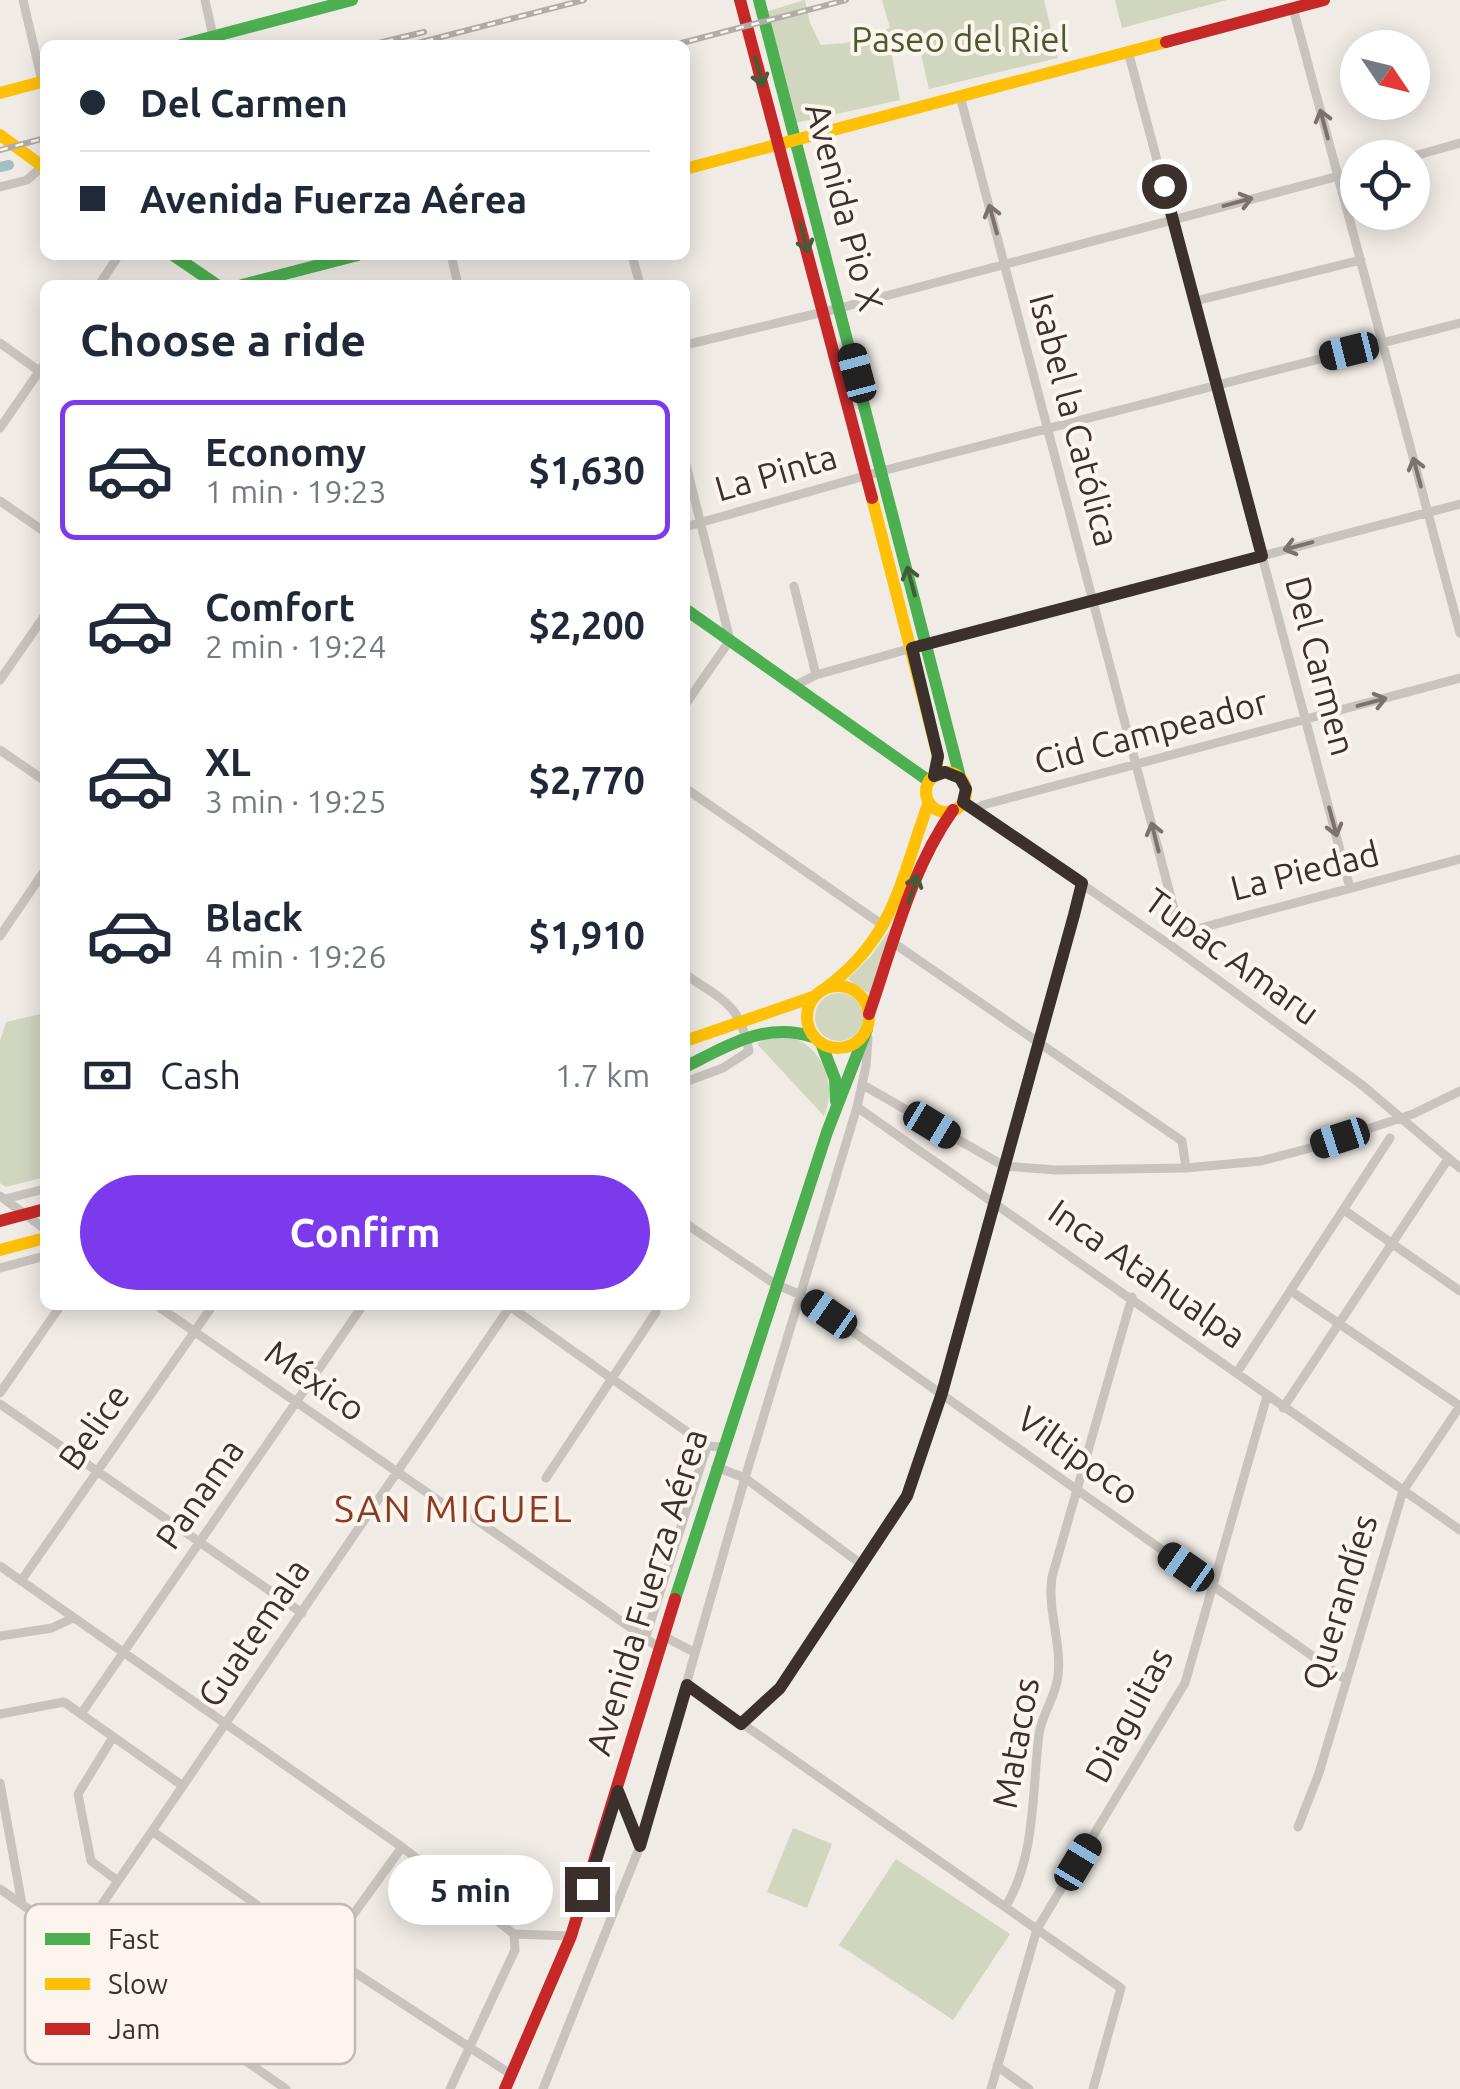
<!DOCTYPE html>
<html lang="en">
<head>
<meta charset="utf-8">
<style>
  body { margin:0; font-family:Ubuntu,sans-serif; background:#f6f6f7; color:#1f2937; height:100vh; display:flex; flex-direction:column; font-size:38px; white-space:nowrap }
  * { box-sizing:border-box; margin:0 }
  p { font-size:32px; color:#747a83 }
  .icon { flex:none; width:55px; height:55px; fill:none; stroke:currentColor; stroke-width:2; stroke-linecap:round; stroke-linejoin:round }
  .map { position:relative; flex:1; overflow:hidden }
  .drawer { position:absolute; left:40px; top:280px; width:650px; height:1030px; display:flex; flex-direction:column; background:#fff; border-radius:15px; box-shadow:0 5px 25px #0003 }
  .drawer>* { flex:none }
  .guide { position:absolute; left:40px; top:40px; width:650px; height:220px; border-radius:15px; box-shadow:0 5px 25px #0003; display:grid; align-content:center; height:220px; padding:0 40px; background:#fff }
  .needle { width:65px; rotate:125deg }
  .fabs { position:absolute; left:1340px; top:30px; display:grid; gap:20px }
  .fabs a { display:grid; place-items:center; width:90px; height:90px; border-radius:50%; background:#fff; box-shadow:0 5px 25px #0003; font-size:50px }
  .end { position:absolute; width:45px; height:45px; margin:-22px; border:12px solid #3b302b; background:#fff; box-shadow:0 0 0 5px #fff }
  .from { border-radius:50% }
  .bubble { position:absolute; height:70px; border-radius:35px; background:#fff; box-shadow:0 5px 25px #0003; font-size:32px; font-weight:600; line-height:70px; text-align:center }
  .car { position:absolute; width:30px; height:60px; margin:-30px -15px; border-radius:12px; box-shadow:0 0 8px 2px #0007; background:linear-gradient(#222 24%,#8ab4d8 0 40%,#222 0 76%,#8ab4d8 0 86%,#222 0) }
  .guide b { display:flex; align-items:center; gap:35px; height:95px; font-size:38px }
  .guide b+b { border-top:2px solid #e0e1e3 }
  .guide i { width:25px; height:25px; background:#1f2937 }
  ul { padding:0; list-style:none }
  li { display:flex; align-items:center; gap:30px; height:140px; margin:0 20px 15px; padding:0 20px; border:5px solid transparent; border-radius:15px }
  li div { flex:1 }
  li b { display:block; font-size:38px }
  li em { font-style:normal; font-weight:600 }
  li.selected { border-color:#7c3aed }
  li>.icon { width:90px; height:90px; stroke-width:1.5 }
  h2 { padding:0 40px; font-size:45px; line-height:120px }
  .pay { display:flex; align-items:center; gap:25px; height:110px; padding:0 40px; font-size:38px }
  .pay p { margin-inline-start:auto }
  .primary-button { display:flex; gap:20px; margin-top:auto; padding:20px 40px }
  .primary-button a { flex:1; height:115px; border-radius:60px; background:#7c3aed; color:#fff; font-size:40px; font-weight:600; line-height:115px; text-align:center }
  .map>svg:first-child { display:block }
  .green { fill:#d1d6bf }
  .lines { fill:none; stroke-linecap:round; stroke-linejoin:round }
  .canal { stroke:#a1c2c1; stroke-width:10 }
  .street { stroke:#c9c3be; stroke-width:9 }
  .fast { stroke:#4caf50; stroke-width:12 }
  .slow { stroke:#ffc107; stroke-width:12 }
  .jam { stroke:#c62828; stroke-width:12 }
  .rail-casing { stroke:#b1aca8; stroke-width:6 }
  .rail { stroke:#fbf5ee; stroke-width:2.5; stroke-dasharray:8; stroke-linecap:butt }
  .oneway { stroke:#415c38 }
  .oneway2 { stroke:#7b726d }
  .route { stroke:#3b302b; stroke-width:12 }
  .labels { text-anchor:middle; stroke-width:8; stroke-linejoin:round; paint-order:stroke }
  .park-label { font-size:35px; fill:#4a5a2e; stroke:#fbf5ee }
  .street-label { font-size:35px; fill:#3b302b; stroke:#fbf5ee }
  .neighbourhood-label { font-size:38px; letter-spacing:2.5px; fill:#8c3b22; stroke:#fbf5ee }
  .key { fill:#fbf5ee; stroke:#c1bab4; stroke-width:2.5 }
  .key-label { font-size:28px; fill:#3b302b }
</style>
</head>
<body>
<div class="map">
<svg width="1460" height="2089" viewBox="0 0 1460 2089">
  <rect width="100%" height="100%" fill="#f0ebe5"/>
  <path class="green" d="M805,0L810,23L821,45L846,43L890,28L882,0H1044L1058,58L929,89L917,37L890,45L900,100L791,124L762,13Z
    M1115,0H1227L1122,28Z
    M893,925L870,994L848,979L872,955Z
    M815 1017a24 24 0 1 1 48 0a24 24 0 1 1-48 0Z
    M45,1013V1177L6,1187L0,1183V1041L6,1022Z
    M787,1036C822,1044 838,1085 824,1116L757,1044L766,1038Z
    M793,1828L832,1844L807,1908L767,1892Z
    M896,1859L1010,1934L953,2020L839,1945Z"/>
  <g class="lines">
    <path class="canal" d="M0,167L9,165"/>
    <path class="street" d="M23,0L42,81
      M205,0L213,36
      M1293,8L1460,633
      M1128,51L1350,888
      M960,96L1180,932
      M1407,158L1460,143
      M0,187L27,180L43,166
      M451,255L458,285
      M632,255L640,285
      M99,285L119,255
      M1195,301L1361,260
      M0,343L39,371
      M685,345L840,308L1358,171
      M0,428L45,363
      M685,461L730,640L685,705
      M0,501L45,532
      M685,527L882,471L1460,323
      M794,586L816,675
      M0,680L45,615
      M794,686L816,675L912,648L1460,504
      M0,750L45,781
      M685,788L884,926
      M963,802L1170,945L1362,1085L1460,1168
      M974,810L983,805L1460,678
      M1178,934L1460,859
      M0,936L45,870
      M895,944L1182,1141L1186,1168
      M685,974C723,1001 739,1002 749,1051L723,1068L685,1082
      M863,1085L1004,1166L1056,1170L1186,1168L1261,1161L1310,1148L1413,1114L1460,1091
      M857,1107L1460,1530
      M0,1196L45,1229
      M5,1199L45,1189
      M1344,1210L1460,1291
      M685,1223L775,1284L801,1295L1345,1679
      M0,1268L45,1256
      M1291,1291L1460,1406
      M156,1305L442,1503
      M508,1305L707,1446L722,1447
      M1238,1371L1390,1138
      M0,1393L61,1305
      M0,1404L302,1613
      M1283,1408L1448,1159
      M716,1467L745,1478L861,1564
      M546,1478L656,1312
      M468,1514L661,1649
      M0,1566L402,1847L514,1934L571,1936
      M21,1581L213,1305
      M0,1636L52,1628L73,1618
      M665,1637L694,1652
      M645,1639L707,1446
      M687,1685L1121,1988L1093,2089
      M0,1714L64,1702L183,1786
      M81,1714L363,1305
      M741,1724L780,1688L907,1496L942,1393L1082,883
      M113,1737L78,1794L91,1861L118,1881
      M0,1783L22,1904
      M618,1791L639,1844
      M1298,1827L1319,1773L1403,1491L1460,1406
      M152,1831L325,1953L512,2075
      M0,1889L286,2089
      M1006,1906C1036,1856 1032,1790 1039,1734C1042,1713 1056,1697 1058,1676C1062,1643 1047,1611 1052,1577L1132,1297
      M77,1941L511,1305
      M247,2062L402,1847
      M997,2066L1029,2089
      M450,2089L515,1950L514,1934
      M543,2089L640,1846L745,1478L857,1107L866,1066L868,1038
      M991,2089L1037,1929L1185,1683L1267,1396"/>
    <path class="fast" d="M759,0L960,777
      M181,45L352,0
      M173,255L217,285
      M242,285L358,255
      M685,609L929,781
      M821,1043L835,1079L836,1101
      M685,1067C727,1046 765,1021 813,1037
      M675,1599L827,1132L867,1029"/>
    <path class="slow" d="M0,93L45,81
      M0,135L45,168
      M685,169L1166,42
      M872,498L938,756L935,776
      M926 792a20 20 0 1 1 40 0a20 20 0 1 1-40 0Z
      M807 1017a31 31 0 1 1 62 0a31 31 0 1 1-62 0Z
      M827,987C896,936 901,877 929,802
      M685,1041L813,997
      M0,1250L45,1238"/>
    <path class="jam" d="M740,0L872,498
      M1166,42L1324,0
      M869,1014C893,945 910,871 953,810
      M0,1221L45,1209
      M505,2089L571,1936L675,1599"/>
    <defs>
      <path id="rail" d="M370,45L424,32
        M410,45L584,0
        M674,45L846,0
        M0,150L45,138"/>
    </defs>
    <use href="#rail" class="rail-casing"/>
    <use href="#rail" class="rail"/>
  </g>
  <defs><path id="oneway-shaft" d="M-6 0H5M1.5-3L5.5 0L1.5 3" fill="none" stroke-width="1.6" stroke-linecap="round" stroke-linejoin="round" transform="scale(2.5)"/></defs>
  <g class="oneway">
    <use href="#oneway-shaft" transform="translate(759 72) rotate(75)"/>
    <use href="#oneway-shaft" transform="translate(804 238) rotate(75)"/>
    <use href="#oneway-shaft" transform="translate(911 581) rotate(-105)"/>
    <use href="#oneway-shaft" transform="translate(913 889) rotate(-71)"/>
  </g>
  <g class="oneway2">
    <use href="#oneway-shaft" transform="translate(1324 124) rotate(-105)"/>
    <use href="#oneway-shaft" transform="translate(1238 202) rotate(-15)"/>
    <use href="#oneway-shaft" transform="translate(993 219) rotate(-105)"/>
    <use href="#oneway-shaft" transform="translate(1417 472) rotate(-105)"/>
    <use href="#oneway-shaft" transform="translate(1298 546) rotate(165)"/>
    <use href="#oneway-shaft" transform="translate(1372 702) rotate(-15)"/>
    <use href="#oneway-shaft" transform="translate(1333 822) rotate(75)"/>
    <use href="#oneway-shaft" transform="translate(1155 837) rotate(-104)"/>
  </g>
  <g class="lines">
    <path class="route" d="M587,1889L618,1791L640,1846L687,1685L741,1724L780,1688L907,1496L942,1393L1074,915L1082,883L963,802L966,789L960,778L945,772L934,776L938,756L912,648L1262,556L1164,186"/>
  </g>
  <g class="labels">
    <g class="park-label">
      <text x="960" y="52">Paseo del Riel</text>
    </g>
    <g class="street-label">
      <text transform="translate(844 207) rotate(75)" y="12">Avenida Pio X</text>
      <text transform="translate(1074 420) rotate(75)" y="12">Isabel la Católica</text>
      <text transform="translate(776 473) rotate(-16)" y="12">La Pinta</text>
      <text transform="translate(1320 666) rotate(75)" y="12">Del Carmen</text>
      <text transform="translate(1151 732) rotate(-15)" y="12">Cid Campeador</text>
      <text transform="translate(1305 871) rotate(-14)" y="12">La Piedad</text>
      <text transform="translate(1232 957) rotate(36)" y="12">Tupac Amaru</text>
      <text transform="translate(1147 1274) rotate(35)" y="12">Inca Atahualpa</text>
      <text transform="translate(315 1381) rotate(35)" y="12">México</text>
      <text transform="translate(94 1427) rotate(-55)" y="12">Belice</text>
      <text transform="translate(1078 1456) rotate(36)" y="12">Viltipoco</text>
      <text transform="translate(200 1494) rotate(-55)" y="12">Panama</text>
      <text transform="translate(647 1592) rotate(-73)" y="12">Avenida Fuerza Aérea</text>
      <text transform="translate(1340 1602) rotate(-73)" y="12">Querandíes</text>
      <text transform="translate(254 1633) rotate(-56)" y="12">Guatemala</text>
      <text transform="translate(1129 1715) rotate(-62)" y="12">Diaguitas</text>
      <text transform="translate(1016 1743) rotate(-80)" y="12">Matacos</text>
    </g>
    <g class="neighbourhood-label">
      <text x="454" y="1522">SAN MIGUEL</text>
    </g>
  </g>
  <rect x="25" y="1904" width="330" height="160" rx="15" class="key"/>
  <rect x="45" y="1933" width="45" height="12" fill="#4caf50"/>
  <rect x="45" y="1978" width="45" height="12" fill="#ffc107"/>
  <rect x="45" y="2023" width="45" height="12" fill="#c62828"/>
  <g class="key-label">
    <text x="108" y="1949">Fast</text>
    <text x="108" y="1994">Slow</text>
    <text x="108" y="2039">Jam</text>
  </g>
</svg>
<div class="fabs">
<a><svg class="needle" viewBox="-14 -14 28 28"><path d="M0-13l5 13h-10z" fill="#e53935"/><path d="M0 13l5-13h-10z" fill="#747a83"/></svg></a>
<a><svg class="icon" aria-label="locate" viewBox="0 0 24 24"><circle cx="12" cy="12" r="6"/><path d="M12 2v4M12 18v4M2 12h4M18 12h4"/></svg></a>
</div>
<i class="end from" style="left:1164px;top:186px"></i>
<i class="end" style="left:587px;top:1889px"></i>
<div class="bubble" style="left:388px;top:1855px;width:165px">5 min</div>
<i class="car" style="left:1349px;top:351px;rotate:256deg"></i>
<i class="car" style="left:857px;top:373px;rotate:345deg"></i>
<i class="car" style="left:932px;top:1125px;rotate:121deg"></i>
<i class="car" style="left:1340px;top:1138px;rotate:252deg"></i>
<i class="car" style="left:829px;top:1314px;rotate:305deg"></i>
<i class="car" style="left:1186px;top:1567px;rotate:305deg"></i>
<i class="car" style="left:1078px;top:1862px;rotate:31deg"></i>
<div class="guide">
<b><i class="from"></i>Del Carmen</b>
<b><i></i>Avenida Fuerza Aérea</b>
</div>
<section class="drawer">
<h2>Choose a ride</h2>
<ul>
<li class="selected"><svg class="icon" aria-label="car" viewBox="0 0 24 24"><path d="M5 17H2v-5l4-1 3-4h7l3 4 3 1v5h-3M9 17h6M6 11h13"/><circle cx="7" cy="17" r="2"/><circle cx="17" cy="17" r="2"/></svg><div><b>Economy</b><p>1 min · 19:23</p></div><em>$1,630</em></li>
<li><svg class="icon" aria-label="car" viewBox="0 0 24 24"><path d="M5 17H2v-5l4-1 3-4h7l3 4 3 1v5h-3M9 17h6M6 11h13"/><circle cx="7" cy="17" r="2"/><circle cx="17" cy="17" r="2"/></svg><div><b>Comfort</b><p>2 min · 19:24</p></div><em>$2,200</em></li>
<li><svg class="icon" aria-label="car" viewBox="0 0 24 24"><path d="M5 17H2v-5l4-1 3-4h7l3 4 3 1v5h-3M9 17h6M6 11h13"/><circle cx="7" cy="17" r="2"/><circle cx="17" cy="17" r="2"/></svg><div><b>XL</b><p>3 min · 19:25</p></div><em>$2,770</em></li>
<li><svg class="icon" aria-label="car" viewBox="0 0 24 24"><path d="M5 17H2v-5l4-1 3-4h7l3 4 3 1v5h-3M9 17h6M6 11h13"/><circle cx="7" cy="17" r="2"/><circle cx="17" cy="17" r="2"/></svg><div><b>Black</b><p>4 min · 19:26</p></div><em>$1,910</em></li>
</ul>
<div class="pay"><svg class="icon" aria-label="cash" viewBox="0 0 24 24"><path d="M3 7h18v10H3z"/><circle cx="12" cy="12" r="2"/></svg>Cash<p>1.7 km</p></div>
<div class="primary-button"><a>Confirm</a></div>
</section>
</div>
</body>
</html>
